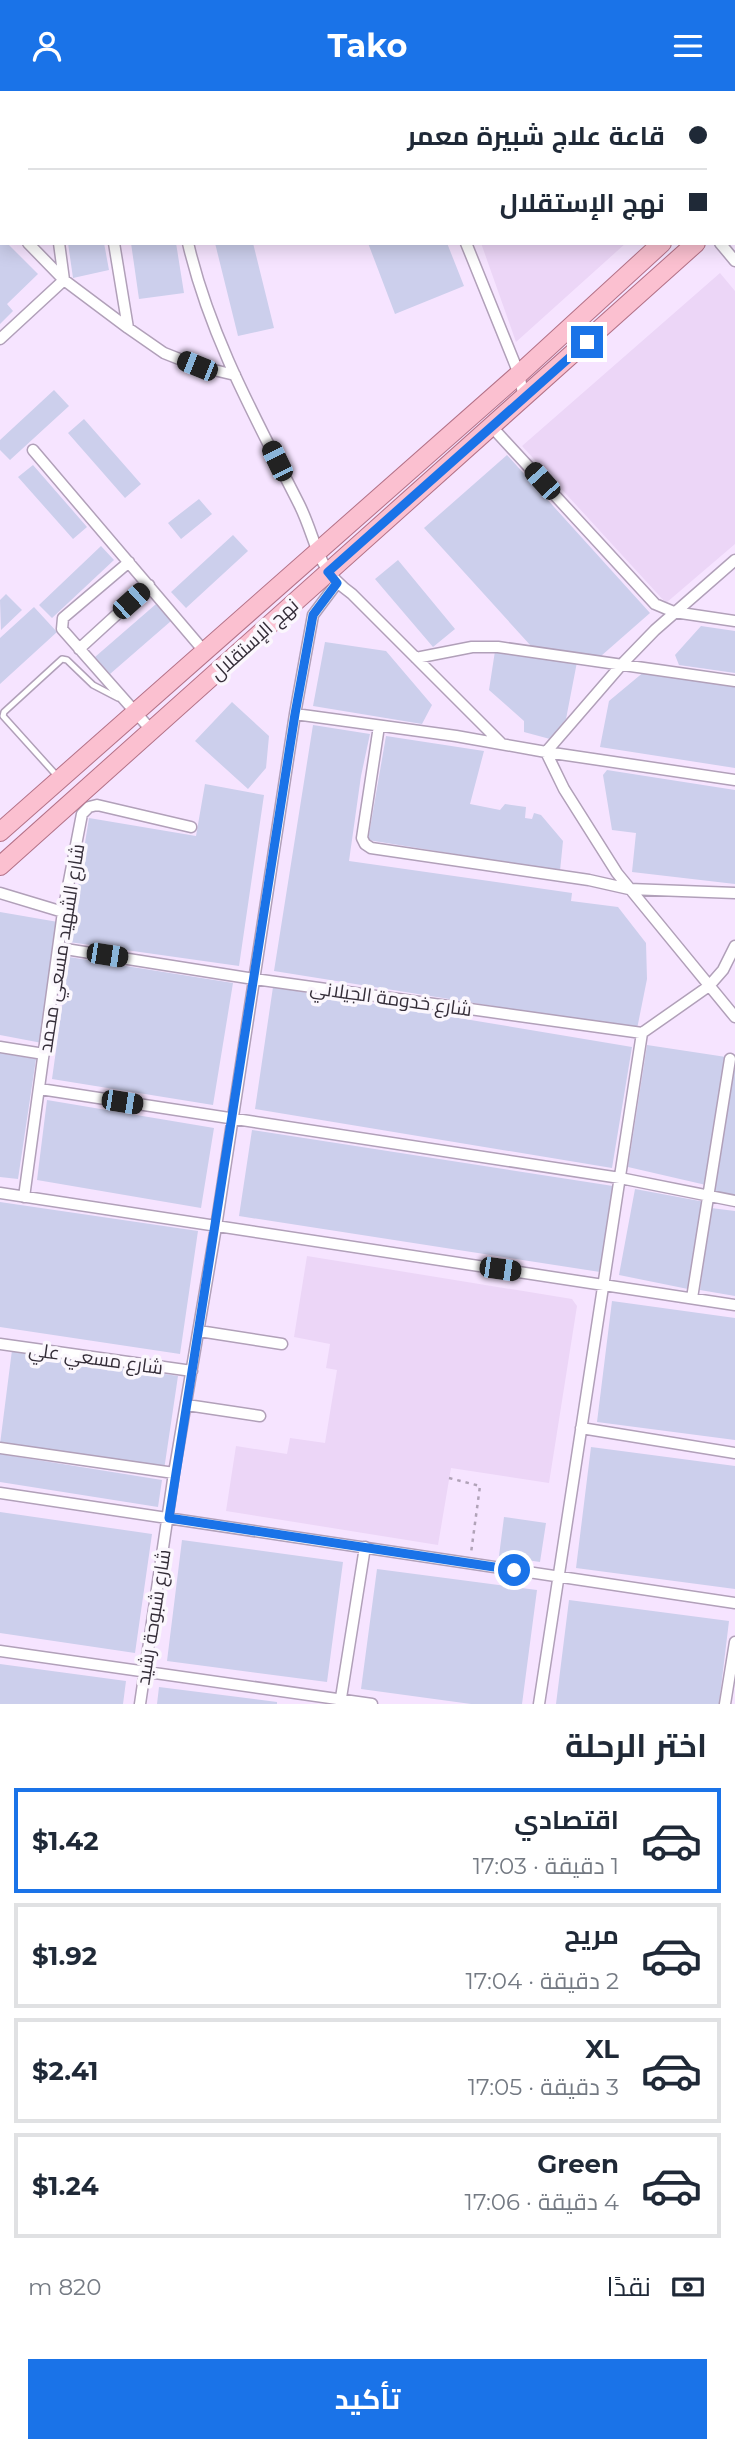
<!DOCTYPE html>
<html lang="ar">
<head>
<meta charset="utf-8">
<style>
  body { margin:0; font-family:Montserrat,Cairo,sans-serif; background:#f2f2f3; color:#1f2937; direction:rtl; height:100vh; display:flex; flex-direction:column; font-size:26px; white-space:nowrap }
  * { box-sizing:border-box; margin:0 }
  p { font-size:23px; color:#747a83 }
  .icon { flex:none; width:38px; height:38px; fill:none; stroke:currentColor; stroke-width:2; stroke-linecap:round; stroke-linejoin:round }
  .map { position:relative; height:1613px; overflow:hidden; direction:ltr }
  .sheet { display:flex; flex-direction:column; background:#fff; flex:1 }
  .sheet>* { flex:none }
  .hud { position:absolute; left:0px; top:0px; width:735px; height:154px; box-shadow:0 4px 18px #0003; direction:rtl; display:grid; align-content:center; height:154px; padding:0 28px; background:#fff }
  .end { position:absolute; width:32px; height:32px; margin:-16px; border:9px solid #1a73e8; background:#fff; box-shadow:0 0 0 4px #fff }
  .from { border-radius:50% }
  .car { position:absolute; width:21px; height:42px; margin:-21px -10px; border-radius:9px; box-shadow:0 0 5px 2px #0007; background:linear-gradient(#222 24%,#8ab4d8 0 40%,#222 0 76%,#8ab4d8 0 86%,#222 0) }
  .hud b { display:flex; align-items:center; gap:24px; height:66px; font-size:26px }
  .hud b+b { border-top:2px solid #e0e1e3 }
  .hud i { width:18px; height:18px; background:#1f2937 }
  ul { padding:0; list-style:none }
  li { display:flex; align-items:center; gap:21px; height:105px; margin:0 14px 10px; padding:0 14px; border:4px solid #e0e1e3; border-radius:0px }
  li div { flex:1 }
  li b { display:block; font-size:26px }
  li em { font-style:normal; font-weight:700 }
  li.active { border-color:#1a73e8 }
  li>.icon { width:63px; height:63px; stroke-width:1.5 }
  h2 { padding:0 28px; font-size:32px; line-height:84px }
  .pay { display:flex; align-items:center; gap:18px; height:77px; padding:0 28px; font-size:26px }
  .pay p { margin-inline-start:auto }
  .button { display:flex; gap:14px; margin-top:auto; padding:14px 28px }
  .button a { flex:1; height:80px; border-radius:0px; background:#1a73e8; color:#fff; font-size:28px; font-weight:700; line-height:80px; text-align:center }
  header { display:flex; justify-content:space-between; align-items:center; height:91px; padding:0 28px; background:#1a73e8; color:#fff; font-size:32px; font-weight:700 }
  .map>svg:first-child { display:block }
  .built { fill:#ecd6f7 }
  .building { fill:#cccfec }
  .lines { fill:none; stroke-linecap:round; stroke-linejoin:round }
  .lane-casing { stroke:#b1a0b9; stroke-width:8 }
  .street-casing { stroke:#b1a0b9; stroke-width:13 }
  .primary-casing { stroke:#b37187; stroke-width:20 }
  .path { stroke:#b1a3b8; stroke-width:2.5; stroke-dasharray:3.5 5; stroke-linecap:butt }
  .lane { stroke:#fff; stroke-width:5 }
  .street { stroke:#fff; stroke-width:10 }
  .primary { stroke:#fbc0d0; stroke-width:18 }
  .route { stroke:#1a73e8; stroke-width:9 }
  .labels { text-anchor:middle; stroke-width:7; stroke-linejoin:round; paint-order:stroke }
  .street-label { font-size:19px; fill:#342d38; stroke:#fbf7fd }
</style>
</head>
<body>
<header><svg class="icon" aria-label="menu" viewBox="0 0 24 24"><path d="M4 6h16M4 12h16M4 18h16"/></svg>Tako<svg class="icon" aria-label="person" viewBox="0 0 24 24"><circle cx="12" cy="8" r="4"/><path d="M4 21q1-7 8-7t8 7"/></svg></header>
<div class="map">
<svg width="735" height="1613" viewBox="0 0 735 1613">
  <rect width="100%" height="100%" fill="#f6e4ff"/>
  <path class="built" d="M423,0H735V56L733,57V2Z
    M481,152H626L516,251Z
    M720,182L735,200V453L666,512L522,355Z
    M307,1165L572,1208L577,1215L549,1392L451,1377L438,1454L226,1420L236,1355L287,1363L290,1347L325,1352L337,1279L326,1277L330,1253L294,1246Z"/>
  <path class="building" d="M0,152H7L38,183L7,213L13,220L0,233Z
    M68,152H104L109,179L73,187Z
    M131,152H176L184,202L139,208Z
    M215,152H253L274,237L238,245Z
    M368,152H447L464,195L395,223Z
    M54,299L69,315L10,369L0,359V349Z
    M84,328L141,393L125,407L68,342Z
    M507,364L650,522L601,565L531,555L424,437Z
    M33,374L87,436L73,448L18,386Z
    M199,408L212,423L181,448L168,432Z
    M233,444L248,460L186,517L171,501Z
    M101,455L114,469L52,527L39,514Z
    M398,469L455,538L433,556L375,488Z
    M6,503L22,519L1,539L0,509Z
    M156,513L171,530L110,583L95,566Z
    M34,516L57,541L0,593V547Z
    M701,535L735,540V582L679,574L675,564Z
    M325,551L386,560L432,614L422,633L313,615Z
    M495,560L577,571L566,628L550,648L524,641V630L489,599Z
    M645,580L735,594V677L600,656L609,610Z
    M232,611L269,645L266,677L248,698L195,650Z
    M313,634L370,643L361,685L349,770L572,802L571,810L618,816L646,852L647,888L637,938L274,880Z
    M386,645L484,660L470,713L500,719L505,713L526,716L525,727L532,728L534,722L541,724L563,750L560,780L368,749Z
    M607,679L735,699V793L632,781L636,742L612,739L603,684Z
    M205,693L264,704L239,875L69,851L89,727L196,745Z
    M0,821L58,831L42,952L0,944Z
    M69,866L233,892L213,1014L52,988Z
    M273,896L632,956L612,1077L255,1018Z
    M647,954L726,966L706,1094L628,1076Z
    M0,962L36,968L18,1088L0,1086Z
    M733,979H735V1104L714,1101Z
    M47,1009L214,1037L201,1117L37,1089Z
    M252,1039L613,1095L600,1181L239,1125Z
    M635,1098L705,1111L688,1198L619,1184Z
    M0,1111L198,1140L180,1263L0,1236Z
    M711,1117L735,1120V1205L700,1199Z
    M612,1210L735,1227V1349L597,1331Z
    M12,1259L178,1285L164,1379L0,1353Z
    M591,1356L735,1375V1498L576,1477Z
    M0,1363L162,1389L158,1416L0,1391Z
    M0,1421L152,1443L135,1562L0,1542Z
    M504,1426L546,1432L540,1471L499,1465Z
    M182,1449L343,1471L327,1591L167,1570Z
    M377,1478L537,1499L522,1613H471L361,1598Z
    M569,1509L729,1530L719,1613H556Z
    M0,1573L126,1590L123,1613H0Z
    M159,1596L277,1611V1613H157Z"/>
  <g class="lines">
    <defs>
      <path id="lane" d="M58,686L3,625L4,621L62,568L67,569L93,594L118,607"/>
      <path id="street" d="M39,0V2
        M91,0V2
        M156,0L157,2
        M411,0V2
        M138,2L149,0
        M0,123L2,125
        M28,152L64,189L128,237L164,262L197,275L235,284
        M114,152L128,237
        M188,152C210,246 256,328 299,413C318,451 314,476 352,503L501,652
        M466,152L519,283L524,307
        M720,152L735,170
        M0,248L64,189L59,152
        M492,336L655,513L674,521L735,530
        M33,359L204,560
        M735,469L655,539L623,572L546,661L564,698L617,782L735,926
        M129,471L63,527L62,538L152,640
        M79,558L149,494
        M416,567L472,556H498L735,590
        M295,623L456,645L546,661L735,689
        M379,635L362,747L365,753L371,757L589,789L629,798L735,802
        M0,802L63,821
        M59,857L254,888L642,942L709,895L723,879L735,855
        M0,956L44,963
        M40,998L620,1087L735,1110
        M0,1102L735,1214
        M24,1106L63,821L82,723L89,716L97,714L191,736
        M692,1207L730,968
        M199,1240L282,1253
        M0,1253L192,1280
        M187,1314L260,1325
        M581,1337L735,1362
        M0,1357L174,1382
        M0,1402L735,1512
        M0,1560L372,1613
        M140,1613L174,1382L216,1136L295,623L313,524L337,492
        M340,1613L365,1456
        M539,1613L642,942
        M725,1613L735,1551"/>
      <path id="primary" d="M733,88L735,86
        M733,118L735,117
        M0,741L519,283L662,152
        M0,775L696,152"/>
    </defs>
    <use href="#lane" class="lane-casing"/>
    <use href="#street" class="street-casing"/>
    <use href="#primary" class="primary-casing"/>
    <path class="path" d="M19,0L21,2
      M449,1387L480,1395L471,1462"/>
    <use href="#lane" class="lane"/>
    <use href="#street" class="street"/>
    <use href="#primary" class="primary"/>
  </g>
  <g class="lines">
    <path class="route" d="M514,1479L169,1427L295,623L313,524L337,492L328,481L587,251"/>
  </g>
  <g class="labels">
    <g class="street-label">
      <text transform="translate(254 548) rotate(-42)" y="7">نهج الإستقلال</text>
      <text transform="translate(61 857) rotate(-81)" y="7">شارع الشهيد مسعي محمد</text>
      <text transform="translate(391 907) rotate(8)" y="7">شارع خدومة الجيلاني</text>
      <text transform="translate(96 1267) rotate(8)" y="7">شارع مسعي علي</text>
      <text transform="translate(153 1526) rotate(-81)" y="7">شارع شبوحة رشيد</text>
    </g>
  </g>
</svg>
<i class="end from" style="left:514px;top:1479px"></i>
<i class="end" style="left:587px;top:251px"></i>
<i class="car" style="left:197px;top:275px;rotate:292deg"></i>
<i class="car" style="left:277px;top:370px;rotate:334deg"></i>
<i class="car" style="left:542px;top:390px;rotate:318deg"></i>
<i class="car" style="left:131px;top:510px;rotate:48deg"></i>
<i class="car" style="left:107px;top:864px;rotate:99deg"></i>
<i class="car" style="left:122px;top:1011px;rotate:99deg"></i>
<i class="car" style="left:500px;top:1178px;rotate:98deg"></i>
<div class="hud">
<b><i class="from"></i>قاعة علاج شبيرة معمر</b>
<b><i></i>نهج الإستقلال</b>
</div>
</div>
<section class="sheet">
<h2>اختر الرحلة</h2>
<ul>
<li class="active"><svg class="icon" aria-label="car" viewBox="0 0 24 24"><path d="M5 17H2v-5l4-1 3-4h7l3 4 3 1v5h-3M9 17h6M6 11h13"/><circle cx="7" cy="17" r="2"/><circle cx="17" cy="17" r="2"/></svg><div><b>اقتصادي</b><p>1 دقيقة · 17:03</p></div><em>$1.42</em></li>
<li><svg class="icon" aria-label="car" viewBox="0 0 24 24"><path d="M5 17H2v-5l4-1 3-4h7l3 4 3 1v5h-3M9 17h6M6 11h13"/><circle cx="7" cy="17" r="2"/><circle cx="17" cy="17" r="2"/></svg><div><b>مريح</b><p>2 دقيقة · 17:04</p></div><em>$1.92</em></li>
<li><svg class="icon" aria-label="car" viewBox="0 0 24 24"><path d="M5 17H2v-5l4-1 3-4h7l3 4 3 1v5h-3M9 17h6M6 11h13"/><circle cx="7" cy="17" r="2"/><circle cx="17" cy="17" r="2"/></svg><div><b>XL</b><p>3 دقيقة · 17:05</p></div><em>$2.41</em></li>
<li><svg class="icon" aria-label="car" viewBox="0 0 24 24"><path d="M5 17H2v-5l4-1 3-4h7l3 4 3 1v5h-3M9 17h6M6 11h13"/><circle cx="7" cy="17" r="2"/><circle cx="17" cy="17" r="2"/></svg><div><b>Green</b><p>4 دقيقة · 17:06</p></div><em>$1.24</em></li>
</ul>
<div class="pay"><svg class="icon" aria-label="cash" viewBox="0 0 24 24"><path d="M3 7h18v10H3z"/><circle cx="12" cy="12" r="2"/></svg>نقدًا<p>820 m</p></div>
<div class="button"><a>تأكيد</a></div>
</section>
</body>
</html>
